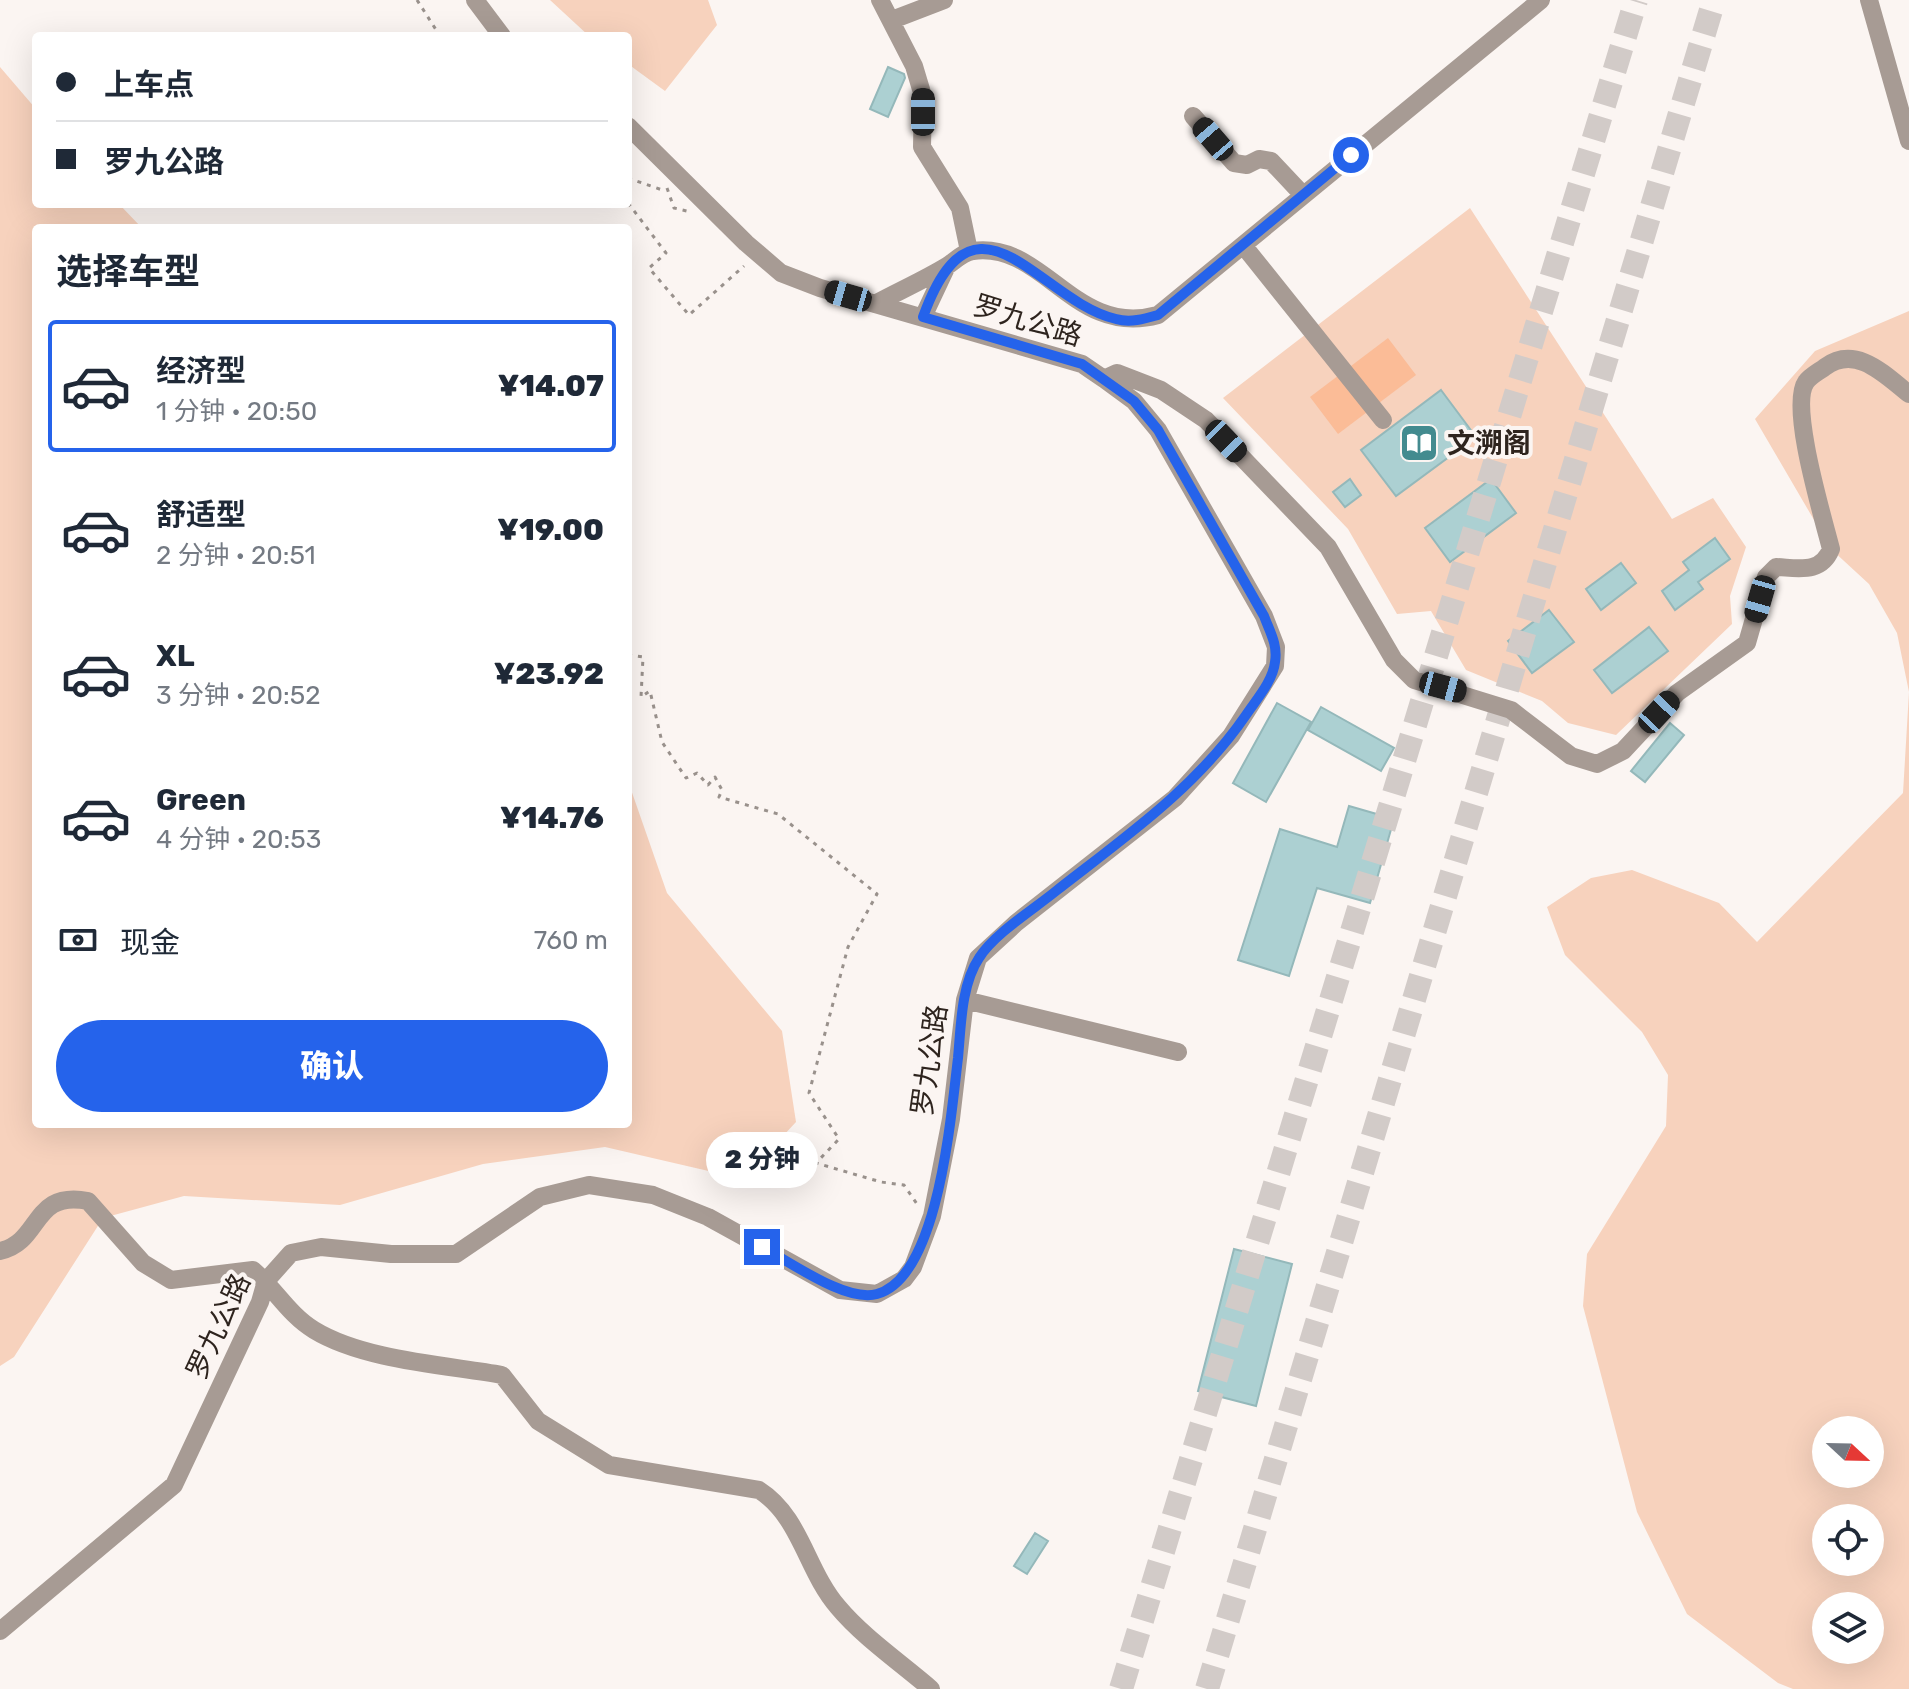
<!DOCTYPE html>
<html lang="zh">
<head>
<meta charset="utf-8">
<style>
  body { margin:0; font-family:Rubik,"Noto Sans SC",sans-serif; background:#f6f6f7; color:#1f2937; height:100vh; display:flex; flex-direction:column; font-size:30px; white-space:nowrap }
  * { box-sizing:border-box; margin:0 }
  p { font-size:26px; color:#747a83 }
  .icon { flex:none; width:44px; height:44px; fill:none; stroke:currentColor; stroke-width:2; stroke-linecap:round; stroke-linejoin:round }
  .map { position:relative; flex:1; overflow:hidden }
  .side { position:absolute; left:32px; top:224px; width:600px; height:904px; display:flex; flex-direction:column; background:#fff; border-radius:8px; box-shadow:0 8px 32px #0002 }
  .side>* { flex:none }
  .banner { position:absolute; left:32px; top:32px; width:600px; height:176px; border-radius:8px; box-shadow:0 8px 32px #0002; display:grid; align-content:center; height:176px; padding:0 24px; background:#fff }
  .needle { width:52px; rotate:112deg }
  .controls { position:absolute; left:1812px; top:1416px; display:grid; gap:16px }
  .controls a { display:grid; place-items:center; width:72px; height:72px; border-radius:50%; background:#fff; box-shadow:0 8px 32px #0002; font-size:40px }
  .end { position:absolute; width:36px; height:36px; margin:-18px; border:10px solid #2563eb; background:#fff; box-shadow:0 0 0 4px #fff }
  .from { border-radius:50% }
  .bubble { position:absolute; height:56px; border-radius:28px; background:#fff; box-shadow:0 8px 32px #0002; font-size:26px; font-weight:800; line-height:56px; text-align:center }
  .car { position:absolute; width:24px; height:48px; margin:-24px -12px; border-radius:10px; box-shadow:0 0 6px 2px #0007; background:linear-gradient(#222 24%,#8ab4d8 0 40%,#222 0 76%,#8ab4d8 0 86%,#222 0) }
  .banner b { display:flex; align-items:center; gap:28px; height:76px; font-size:30px }
  .banner b+b { border-top:2px solid #e0e1e3 }
  .banner i { width:20px; height:20px; background:#1f2937 }
  ul { padding:0; list-style:none }
  li { display:flex; align-items:center; gap:24px; height:132px; margin:0 16px 12px; padding:0 8px; border:4px solid transparent; border-radius:8px }
  li div { flex:1 }
  li b { display:block; font-size:30px }
  li em { font-style:normal; font-weight:800 }
  li.active { border-color:#2563eb }
  li>.icon { width:72px; height:72px; stroke-width:1.5 }
  h2 { padding:0 24px; font-size:36px; line-height:96px }
  .pay { display:flex; align-items:center; gap:20px; height:88px; padding:0 24px; font-size:30px }
  .pay p { margin-inline-start:auto }
  .button { display:flex; gap:16px; margin-top:auto; padding:16px 24px }
  .button a { flex:1; height:92px; border-radius:48px; background:#2563eb; color:#fff; font-size:32px; font-weight:800; line-height:92px; text-align:center }
  .map>svg:first-child { display:block }
  .green { fill:#f7d2bd; fill-rule:evenodd }
  .water { fill:#fbbc97 }
  .building { fill:#acd0d2; stroke:#94b8ba; stroke-width:2 }
  .lines { fill:none; stroke-linecap:round; stroke-linejoin:round }
  .highway-tunnel { stroke:#d2cbc8; stroke-width:24; stroke-dasharray:24 12; stroke-linecap:butt }
  .path { stroke:#99918c; stroke-width:3; stroke-dasharray:4 6; stroke-linecap:butt }
  .minor { stroke:#a79b94; stroke-width:18 }
  .route { stroke:#2563eb; stroke-width:10 }
  .labels { text-anchor:middle; stroke-width:8; stroke-linejoin:round; paint-order:stroke }
  .street-label { font-size:28px; fill:#2e241e; stroke:#fbf5f2 }
  .poi-label { font-size:28px; font-weight:bold; fill:#2e241e; stroke:#fbf5f2; text-anchor:start }
</style>
</head>
<body>
<div class="map">
<svg width="1909" height="1689" viewBox="0 0 1909 1689">
  <rect width="100%" height="100%" fill="#fbf5f2"/>
  <path class="green" d="M550,0H708L717,25L665,91L628,64V36H589Z
    M0,67L36,109V204H119L142,228H36V1124H628V781L667,893L782,1031L796,1122L743,1179L605,1147L483,1164L340,1205L184,1196L103,1218L14,1357L0,1366Z
    M1470,208L1672,519L1713,498L1746,547L1730,596L1732,624L1616,735L1568,723L1542,701L1466,670L1431,611L1397,614L1348,529L1223,398Z
    M1909,311V1689H1793L1778,1683L1687,1614L1637,1512L1583,1306L1587,1254L1666,1126L1668,1075L1642,1032L1565,955L1547,907L1591,878L1632,870L1719,903L1757,942L1903,793L1909,692L1897,633L1869,584L1831,549L1755,419L1815,351ZM1826,1430H1870V1474H1826ZM1826,1518H1870V1562H1826ZM1826,1606H1870V1650H1826Z"/>
  <path class="water" d="M1388,338L1416,375L1338,434L1310,397Z"/>
  <path class="building" d="M888,67L904,74L905,78L888,117L870,109Z
    M1441,390L1476,437L1396,496L1361,450Z
    M1350,479L1361,495L1345,507L1333,492Z
    M1491,479L1516,513L1450,562L1425,528Z
    M1715,538L1730,559L1698,582L1703,589L1675,610L1662,591L1689,570L1683,562Z
    M1621,563L1636,583L1601,610L1586,589Z
    M1549,610L1574,642L1532,673L1508,641Z
    M1649,627L1668,651L1612,693L1594,670Z
    M1277,703L1311,722L1266,802L1233,783Z
    M1321,707L1394,748L1381,771L1308,730Z
    M1670,723L1684,735L1645,782L1631,771Z
    M1349,806L1394,819L1370,903L1317,888L1289,976L1238,960L1280,829L1337,847Z
    M1234,1249L1292,1264L1256,1406L1198,1391Z
    M1035,1533L1048,1541L1027,1574L1014,1566Z"/>
  <g class="lines">
    <path class="highway-tunnel" d="M1121,1689L1636,0
      M1207,1689L1714,0"/>
    <path class="path" d="M417,0L440,36
      M628,178L665,191
      M667,188L674,208L691,212
      M628,203L666,253L649,268L689,315L744,266
      M628,650V659
      M628,655L643,657L641,697L650,691L662,742L686,778L697,773L708,785L715,777L722,790L719,797L778,814L877,894L848,947L809,1093L839,1139L816,1163L881,1182L904,1185L917,1204"/>
    <path class="minor" d="M475,0L502,36
      M880,0L914,66L923,96L922,147L960,208L969,251
      M1869,0L1909,141
      M892,20L944,0
      M1193,116L1234,163L1247,165L1259,159L1271,161L1303,195
      M1243,245L1383,420
      M875,304C899,291 924,280 947,266C955,261 963,252 973,251C1044,241 1074,338 1158,315L1541,0
      M923,317L947,266
      M1104,379L1117,373L1161,390L1206,420L1328,547L1394,660L1414,680L1511,710L1571,756L1597,764L1623,751L1677,693L1747,643L1766,577L1776,567C1799,568 1821,574 1831,549C1823,517 1789,406 1806,382C1810,376 1820,371 1825,367C1856,344 1885,375 1909,394
      M965,1000L1178,1052
      M0,1251C42,1242 31,1190 88,1201L143,1263L171,1280L253,1270C275,1289 289,1315 314,1330C363,1360 445,1365 502,1375L538,1421L609,1465L759,1490C801,1517 806,1570 838,1607C863,1637 901,1663 931,1689
      M0,1631L174,1485L260,1302L266,1281L291,1253L321,1247L391,1254H456L540,1197L589,1185L653,1195L708,1217L840,1290L877,1294L904,1279L913,1267L932,1216L951,1119L965,1000L978,958L1016,923L1175,798L1231,736L1275,666L1276,647L1264,616L1158,430L1134,401L1104,379L1082,364L820,288L781,273L746,243L628,126"/>
  </g>
  <g class="lines">
    <path class="route" d="M762,1247C789,1261 846,1303 877,1294C939,1277 951,1114 958,1058C961,1027 961,985 979,958C994,934 1034,909 1056,891C1125,837 1196,788 1246,715C1256,700 1273,681 1275,662C1278,645 1270,632 1264,616L1158,430L1134,401L1082,364L923,317C975,172 1039,301 1116,319C1130,323 1144,319 1158,315L1351,155"/>
  </g>
  <defs>
    <symbol id="library-square" viewBox="-11 -11 22 22"><rect x="-9" y="-9" width="18" height="18" rx="4" fill="#438b8f" stroke="#fbf5f2"/><path d="M-6-4Q-3-5.5-.7-3.5V5Q-3 3-6 4ZM6-4Q3-5.5 .7-3.5V5Q3 3 6 4Z" fill="#fff"/></symbol>
  </defs>
  <g fill-rule="evenodd">
    <use href="#library-square" x="1397" y="421" width="44" height="44"/>
  </g>
  <g class="labels">
    <g class="street-label">
      <text transform="translate(1028 320) rotate(17)" y="10">罗九公路</text>
      <text transform="translate(929 1060) rotate(-82)" y="10">罗九公路</text>
      <text transform="translate(218 1326) rotate(-65)" y="10">罗九公路</text>
    </g>
    <g class="poi-label">
      <text x="1447" y="453">文溯阁</text>
    </g>
  </g>
</svg>
<div class="controls">
<a><svg class="needle" viewBox="-14 -14 28 28"><path d="M0-13l5 13h-10z" fill="#e53935"/><path d="M0 13l5-13h-10z" fill="#747a83"/></svg></a>
<a><svg class="icon" aria-label="locate" viewBox="0 0 24 24"><circle cx="12" cy="12" r="6"/><path d="M12 2v4M12 18v4M2 12h4M18 12h4"/></svg></a>
<a><svg class="icon" aria-label="layers" viewBox="0 0 24 24"><path d="M12 4l9 5-9 5-9-5zM3 14l9 5 9-5"/></svg></a>
</div>
<i class="end from" style="left:1351px;top:155px"></i>
<i class="end" style="left:762px;top:1247px"></i>
<div class="bubble" style="left:706px;top:1132px;width:112px">2 分钟</div>
<i class="car" style="left:923px;top:112px;rotate:0deg"></i>
<i class="car" style="left:1213px;top:139px;rotate:319deg"></i>
<i class="car" style="left:848px;top:296px;rotate:286deg"></i>
<i class="car" style="left:1226px;top:441px;rotate:136deg"></i>
<i class="car" style="left:1760px;top:599px;rotate:196deg"></i>
<i class="car" style="left:1443px;top:687px;rotate:105deg"></i>
<i class="car" style="left:1659px;top:712px;rotate:43deg"></i>
<div class="banner">
<b><i class="from"></i>上车点</b>
<b><i></i>罗九公路</b>
</div>
<section class="side">
<h2>选择车型</h2>
<ul>
<li class="active"><svg class="icon" aria-label="car" viewBox="0 0 24 24"><path d="M5 17H2v-5l4-1 3-4h7l3 4 3 1v5h-3M9 17h6M6 11h13"/><circle cx="7" cy="17" r="2"/><circle cx="17" cy="17" r="2"/></svg><div><b>经济型</b><p>1 分钟 · 20:50</p></div><em>¥14.07</em></li>
<li><svg class="icon" aria-label="car" viewBox="0 0 24 24"><path d="M5 17H2v-5l4-1 3-4h7l3 4 3 1v5h-3M9 17h6M6 11h13"/><circle cx="7" cy="17" r="2"/><circle cx="17" cy="17" r="2"/></svg><div><b>舒适型</b><p>2 分钟 · 20:51</p></div><em>¥19.00</em></li>
<li><svg class="icon" aria-label="car" viewBox="0 0 24 24"><path d="M5 17H2v-5l4-1 3-4h7l3 4 3 1v5h-3M9 17h6M6 11h13"/><circle cx="7" cy="17" r="2"/><circle cx="17" cy="17" r="2"/></svg><div><b>XL</b><p>3 分钟 · 20:52</p></div><em>¥23.92</em></li>
<li><svg class="icon" aria-label="car" viewBox="0 0 24 24"><path d="M5 17H2v-5l4-1 3-4h7l3 4 3 1v5h-3M9 17h6M6 11h13"/><circle cx="7" cy="17" r="2"/><circle cx="17" cy="17" r="2"/></svg><div><b>Green</b><p>4 分钟 · 20:53</p></div><em>¥14.76</em></li>
</ul>
<div class="pay"><svg class="icon" aria-label="cash" viewBox="0 0 24 24"><path d="M3 7h18v10H3z"/><circle cx="12" cy="12" r="2"/></svg>现金<p>760 m</p></div>
<div class="button"><a>确认</a></div>
</section>
</div>
</body>
</html>
